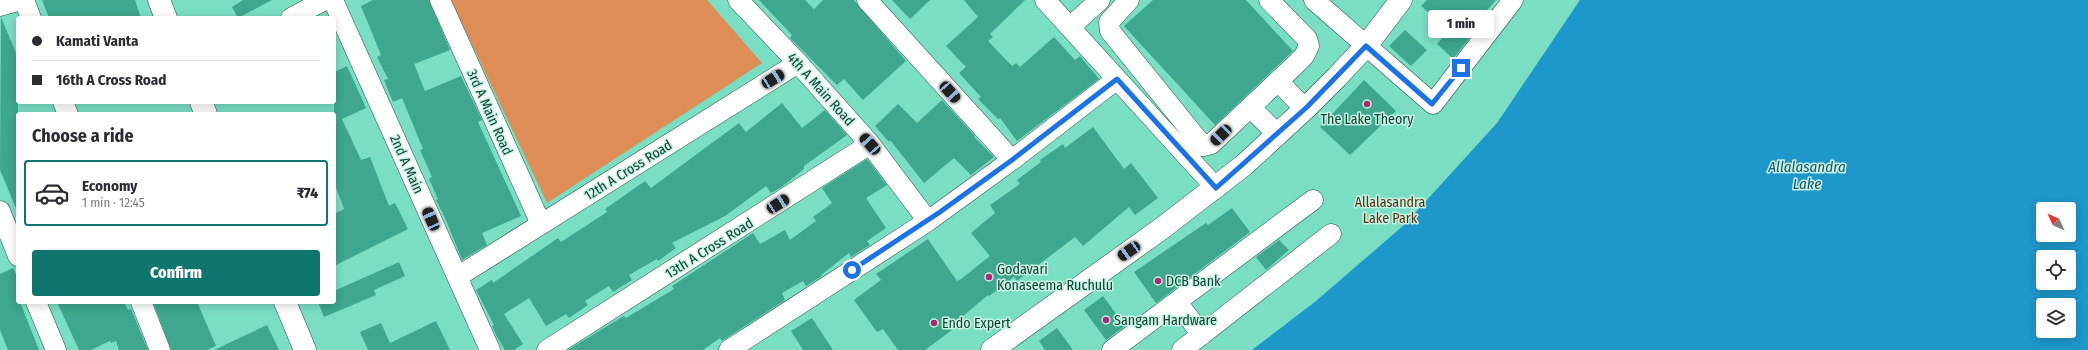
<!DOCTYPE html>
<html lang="en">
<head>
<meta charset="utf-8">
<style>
  body { margin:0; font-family:"Fira Sans Condensed",sans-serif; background:#f7f7f7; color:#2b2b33; height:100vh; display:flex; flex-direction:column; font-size:15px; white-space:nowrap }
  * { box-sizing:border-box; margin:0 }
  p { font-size:13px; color:#7c7c81 }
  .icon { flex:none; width:22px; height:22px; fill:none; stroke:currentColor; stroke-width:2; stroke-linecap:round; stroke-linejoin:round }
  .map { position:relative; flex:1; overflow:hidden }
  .sheet { position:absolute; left:16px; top:112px; width:320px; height:192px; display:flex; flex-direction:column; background:#fff; border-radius:4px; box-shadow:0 2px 10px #0003 }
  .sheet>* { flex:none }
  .banner { position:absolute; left:16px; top:16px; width:320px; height:88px; border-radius:4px; box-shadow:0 2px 10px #0003; display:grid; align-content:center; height:88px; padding:0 16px; background:#fff }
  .needle { width:26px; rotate:314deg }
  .controls { position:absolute; left:2036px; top:202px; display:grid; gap:8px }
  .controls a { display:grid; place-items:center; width:40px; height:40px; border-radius:4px; background:#fff; box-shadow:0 2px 10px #0003; font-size:20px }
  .end { position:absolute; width:18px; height:18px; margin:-9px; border:5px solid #1a73e8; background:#fff; box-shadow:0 0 0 2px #fff }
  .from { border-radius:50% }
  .bubble { position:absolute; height:28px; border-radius:4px; background:#fff; box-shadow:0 2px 10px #0003; font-size:13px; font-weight:800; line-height:28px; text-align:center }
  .car { position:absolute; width:12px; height:24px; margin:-12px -6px; border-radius:5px; box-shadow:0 0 3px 1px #0007; background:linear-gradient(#222 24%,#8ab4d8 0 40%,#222 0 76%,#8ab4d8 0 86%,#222 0) }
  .banner b { display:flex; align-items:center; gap:14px; height:38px; font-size:15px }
  .banner b+b { border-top:1px solid #e1e1e2 }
  .banner i { width:10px; height:10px; background:#2b2b33 }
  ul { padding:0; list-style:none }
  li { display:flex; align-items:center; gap:12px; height:66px; margin:0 8px 6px; padding:0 8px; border:2px solid transparent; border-radius:4px }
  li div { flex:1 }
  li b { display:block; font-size:15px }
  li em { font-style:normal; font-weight:800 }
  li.active { border-color:#0f766e }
  li>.icon { width:36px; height:36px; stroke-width:1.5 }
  h2 { padding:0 16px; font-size:18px; line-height:48px }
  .action { display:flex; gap:8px; margin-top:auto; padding:8px 16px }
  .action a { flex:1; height:46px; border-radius:4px; background:#0f766e; color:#fff; font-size:16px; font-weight:800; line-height:46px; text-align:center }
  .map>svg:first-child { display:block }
  .green { fill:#de8d56 }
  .water { fill:#1e97cb; fill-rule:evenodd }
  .building { fill:#3ea78d }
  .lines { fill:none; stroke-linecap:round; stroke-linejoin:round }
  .minor-casing { stroke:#1e5447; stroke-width:21 }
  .tertiary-casing { stroke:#1e5447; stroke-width:23 }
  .secondary-casing { stroke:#1e5447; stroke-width:23 }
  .minor { stroke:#fff; stroke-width:20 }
  .tertiary { stroke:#fff; stroke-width:22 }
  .secondary { stroke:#fff; stroke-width:22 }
  .route { stroke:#1a73e8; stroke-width:5 }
  .poi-dot { fill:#ae286e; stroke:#c6f5e6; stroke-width:1.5 }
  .labels { text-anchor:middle; stroke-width:3; stroke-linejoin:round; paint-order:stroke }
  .street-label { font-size:14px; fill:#154035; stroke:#c6f5e6 }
  .poi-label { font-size:14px; fill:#154035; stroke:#c6f5e6; text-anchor:start }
  .park-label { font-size:14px; fill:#592f10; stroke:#c6f5e6 }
  .water-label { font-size:15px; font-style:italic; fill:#17516d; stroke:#c6f5e6 }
</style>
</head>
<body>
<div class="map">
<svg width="2088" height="350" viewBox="0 0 2088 350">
  <rect width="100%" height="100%" fill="#7adec3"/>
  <path class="green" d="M451,0H707L762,63L547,203Z"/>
  <path class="water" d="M1580,0H2088V350H1252L1316,301L1404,225L1497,123ZM2043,209H2069V235H2043ZM2043,257H2069V283H2043ZM2043,305H2069V331H2043Z"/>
  <path class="building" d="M42,0H135L141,18H49Z
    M243,0H272L238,18L232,7Z
    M373,0H429L450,50L414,64L425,91L461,76L482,120L478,122L521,216L482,233L487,245L462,260L446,220L436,200L438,199L429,179L432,177L420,150L423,149L402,98L393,102L384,80L388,79L377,57L381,55L361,6Z
    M759,0H805L814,9L823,0H854L906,61L863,100L844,79L837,85L790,38L792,35Z
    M892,0H930L910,19Z
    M964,0H1025L990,34L993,37L988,41L1012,66L1016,63L1020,67L1054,37L1075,60L1080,56L1099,79L1017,141L1000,118L998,119L978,99L981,97L959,73L966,67L946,46L978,17Z
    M1153,0H1246L1293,51L1215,125L1124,26Z
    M1427,0H1496L1479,19L1482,22L1453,59L1437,44L1448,31L1421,6Z
    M1,17L18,58V213L0,170Z
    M1405,30L1427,50L1411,66L1389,46Z
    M347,66L366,108L342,119L361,160L370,157L389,206L395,203L408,229L334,266V214L344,209L334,182V72Z
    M1364,80L1396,111L1350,155L1320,127Z
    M942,100L975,136L974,137L994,157L971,175L954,158L924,183L890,140L889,142L875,126L898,104L917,123Z
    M782,103L802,128L825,110L847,135L804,166V169L783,186L771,193L766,186L725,216L672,243L676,248L658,261L657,259L629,275L632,280L613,292L609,286L585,301L588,305L569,318L566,314L546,326L529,298L504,314L523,344L514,350H505L497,337L492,326L494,325L476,290L492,280L493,283L558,238L561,242L607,212L605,209L645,181L651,188L739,123L746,132Z
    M1093,127L1124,169L1131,163L1158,198L1135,215L1129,207L1083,246L1075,237L1017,281L1014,277L989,296L988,295L950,327L952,330L925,350H898L883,329L877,332L854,300L881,280L876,274L928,239L957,281L961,279L990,256L971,233L995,213L990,205L1020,184L1017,180L1041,162L1040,160L1063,144L1065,148Z
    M867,159L887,185L866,198L886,228L867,241L870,245L851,257L849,253L821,275L822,276L806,286L803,281L782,293L785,300L722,341L720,338L703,350H568L604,328L624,316L626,318L674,289L672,286L753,233L760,244L785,230L790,240L816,221L813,217L832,203L822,188Z
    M1232,208L1250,232L1156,303L1134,272L1206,223L1208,225Z
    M1279,240L1289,250L1266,270L1256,257Z
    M399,262L405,276L374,290L376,295L324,317L318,302H334V291Z
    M13,268L18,278V302H20L39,350H8L0,330V274Z
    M1103,296L1125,326L1106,340L1084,310Z
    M57,302H124L128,310L131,309L148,350H119L116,341L111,343L110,341L91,350H79Z
    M153,302H197L216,346L207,350H171Z
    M812,318L833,350H803L791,331Z
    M436,321L450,350H368L360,332L381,323L390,343Z
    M267,325L279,350H214Z
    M1057,328L1073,350H1045L1039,341Z"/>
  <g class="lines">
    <defs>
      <path id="minor" d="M24,0L31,18
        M333,0L490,350
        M440,0L541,224
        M738,0L798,63L870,144L928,221
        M867,0L1012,160
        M1045,0L1216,188
        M1129,0L1109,22L1110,31L1203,146L1211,144L1294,66L1304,56L1309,46L1307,39L1269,0
        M1314,0L1433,104L1513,0
        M0,6L21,0
        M291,18L325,0
        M1070,27L1100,0
        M1278,81L1305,109
        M63,102L68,114
        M1250,107L1278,135
        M0,211L18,256
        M457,277L798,63
        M36,302L56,350
        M141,302L160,350
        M1177,302L1202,335
        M547,350L870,144
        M729,350L928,221L1012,160L1117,79
        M1112,350L1313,200
        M1182,350L1331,234"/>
      <path id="tertiary" d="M159,0L166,18
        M201,102L206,114
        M285,302L305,350"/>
      <path id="secondary" d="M992,350L1161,229L1244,165L1307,107L1337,77L1366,46L1401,0"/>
    </defs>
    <use href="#minor" class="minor-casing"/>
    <use href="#tertiary" class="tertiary-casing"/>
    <use href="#secondary" class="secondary-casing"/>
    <use href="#minor" class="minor"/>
    <use href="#tertiary" class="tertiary"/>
    <use href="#secondary" class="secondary"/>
  </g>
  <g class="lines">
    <path class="route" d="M852,270L940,212L1012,160L1117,79L1216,188L1307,107L1366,46L1432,104L1461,68"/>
  </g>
  <g class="poi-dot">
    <circle cx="1367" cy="104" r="4"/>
    <circle cx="989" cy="277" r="4"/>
    <circle cx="1158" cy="281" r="4"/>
    <circle cx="1106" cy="320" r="4"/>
    <circle cx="934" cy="323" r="4"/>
  </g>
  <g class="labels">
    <g class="street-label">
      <text transform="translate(821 89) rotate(48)" y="5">4th A Main Road</text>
      <text transform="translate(490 112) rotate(66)" y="5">3rd A Main Road</text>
      <text transform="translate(407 164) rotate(66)" y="5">2nd A Main</text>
      <text transform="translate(628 170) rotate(-32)" y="5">12th A Cross Road</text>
      <text transform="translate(709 248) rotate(-32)" y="5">13th A Cross Road</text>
    </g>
    <g class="poi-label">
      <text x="1367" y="124" text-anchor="middle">The Lake Theory</text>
      <text x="997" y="274">Godavari<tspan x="997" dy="16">Konaseema Ruchulu</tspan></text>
      <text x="1166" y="286">DCB Bank</text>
      <text x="1114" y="325">Sangam Hardware</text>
      <text x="942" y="328">Endo Expert</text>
    </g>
    <g class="park-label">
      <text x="1390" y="207">Allalasandra<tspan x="1390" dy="16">Lake Park</tspan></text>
    </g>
    <g class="water-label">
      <text x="1807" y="172">Allalasandra<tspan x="1807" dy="17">Lake</tspan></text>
    </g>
  </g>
</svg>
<div class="controls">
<a><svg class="needle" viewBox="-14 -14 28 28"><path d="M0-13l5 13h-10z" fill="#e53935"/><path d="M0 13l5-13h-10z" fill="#7c7c81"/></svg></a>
<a><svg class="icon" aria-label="locate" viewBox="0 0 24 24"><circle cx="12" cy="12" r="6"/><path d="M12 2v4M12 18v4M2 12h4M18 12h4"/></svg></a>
<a><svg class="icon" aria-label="layers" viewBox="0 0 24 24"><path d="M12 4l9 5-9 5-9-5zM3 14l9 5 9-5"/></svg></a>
</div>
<i class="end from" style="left:852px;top:270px"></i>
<i class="end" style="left:1461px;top:68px"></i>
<div class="bubble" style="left:1428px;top:10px;width:66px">1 min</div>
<i class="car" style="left:773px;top:79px;rotate:58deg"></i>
<i class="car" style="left:950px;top:92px;rotate:138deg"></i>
<i class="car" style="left:1221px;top:135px;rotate:226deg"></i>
<i class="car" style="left:870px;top:144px;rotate:318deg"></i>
<i class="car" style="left:778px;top:204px;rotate:57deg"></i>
<i class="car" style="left:431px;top:219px;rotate:336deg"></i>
<i class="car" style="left:1129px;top:251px;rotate:236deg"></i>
<div class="banner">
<b><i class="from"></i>Kamati Vanta</b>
<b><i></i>16th A Cross Road</b>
</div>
<section class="sheet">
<h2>Choose a ride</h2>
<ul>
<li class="active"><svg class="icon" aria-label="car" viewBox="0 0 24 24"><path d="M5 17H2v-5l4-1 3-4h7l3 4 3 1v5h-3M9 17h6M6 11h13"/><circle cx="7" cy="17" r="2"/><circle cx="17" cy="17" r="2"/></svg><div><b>Economy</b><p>1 min · 12:45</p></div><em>₹74</em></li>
</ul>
<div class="action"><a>Confirm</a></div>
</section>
</div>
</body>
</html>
